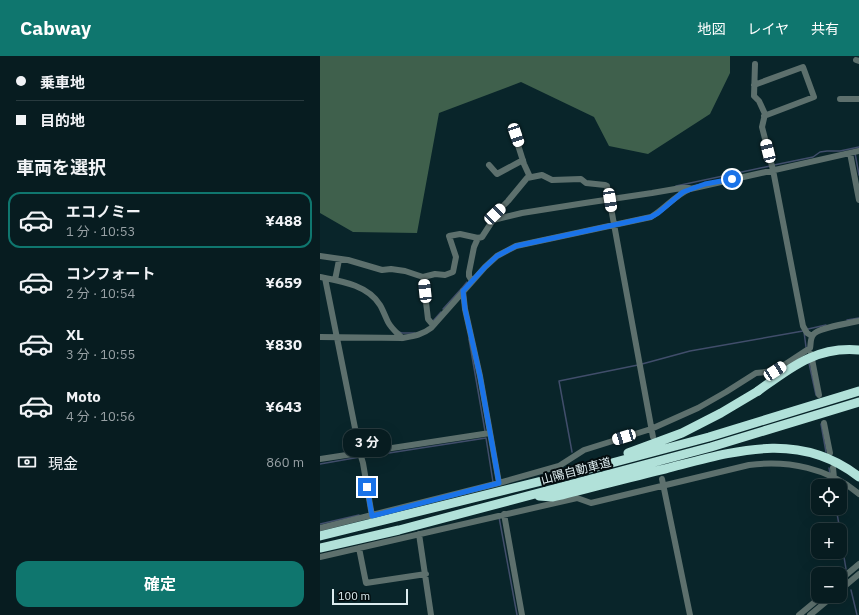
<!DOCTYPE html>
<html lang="ja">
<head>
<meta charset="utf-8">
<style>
  body { margin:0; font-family:"IBM Plex Sans","Noto Sans JP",sans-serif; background:#15292d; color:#f1f3f6; height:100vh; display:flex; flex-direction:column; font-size:15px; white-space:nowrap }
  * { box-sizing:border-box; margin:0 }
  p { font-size:13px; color:#98a1a5 }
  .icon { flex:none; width:22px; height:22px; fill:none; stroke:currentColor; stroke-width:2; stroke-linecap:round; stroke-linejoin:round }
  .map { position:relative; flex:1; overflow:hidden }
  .panel { display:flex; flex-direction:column; background:#071c20; width:320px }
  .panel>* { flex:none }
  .hud { display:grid; align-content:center; height:88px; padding:0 16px; background:#071c20 }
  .controls { position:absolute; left:491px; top:423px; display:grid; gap:8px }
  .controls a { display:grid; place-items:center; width:36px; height:36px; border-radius:8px; background:#071c20; box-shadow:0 4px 16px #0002,0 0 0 1px #283a3e; font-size:20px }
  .scale { position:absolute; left:12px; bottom:10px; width:76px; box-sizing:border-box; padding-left:4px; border:2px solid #dcecef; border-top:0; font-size:11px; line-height:14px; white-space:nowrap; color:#dcecef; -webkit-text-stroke:3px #030c0e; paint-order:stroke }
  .end { position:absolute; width:18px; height:18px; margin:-9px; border:5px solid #1a73e8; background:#fff; box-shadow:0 0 0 2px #fff }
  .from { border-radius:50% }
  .bubble { position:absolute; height:28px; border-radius:12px; background:#071c20; box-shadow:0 4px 16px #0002,0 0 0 1px #283a3e; font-size:13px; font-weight:700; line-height:28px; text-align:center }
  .car { position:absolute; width:12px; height:24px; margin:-12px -6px; border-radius:5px; box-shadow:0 0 3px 1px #0007; background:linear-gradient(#fff 24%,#345 0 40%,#fff 0 76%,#345 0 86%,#fff 0) }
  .hud b { display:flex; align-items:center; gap:14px; height:38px; font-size:15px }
  .hud b+b { border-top:1px solid #283a3e }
  .hud i { width:10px; height:10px; background:#f1f3f6 }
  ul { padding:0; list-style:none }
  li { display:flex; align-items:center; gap:12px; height:56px; margin:0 8px 6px; padding:0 8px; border:2px solid transparent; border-radius:12px }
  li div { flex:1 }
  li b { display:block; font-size:15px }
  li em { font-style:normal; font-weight:700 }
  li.selected { border-color:#0f766e }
  li>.icon { width:36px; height:36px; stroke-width:1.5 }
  h2 { padding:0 16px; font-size:18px; line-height:48px }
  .pay { display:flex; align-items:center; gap:10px; height:44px; padding:0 16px; font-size:15px }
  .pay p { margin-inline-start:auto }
  .cta { display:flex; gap:8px; margin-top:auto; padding:8px 16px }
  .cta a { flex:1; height:46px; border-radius:12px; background:#0f766e; color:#fff; font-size:16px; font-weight:700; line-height:46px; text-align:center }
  header { display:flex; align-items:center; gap:24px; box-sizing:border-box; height:56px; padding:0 20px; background:#0f766e; color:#fff }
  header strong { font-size:19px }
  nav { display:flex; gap:22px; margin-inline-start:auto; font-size:14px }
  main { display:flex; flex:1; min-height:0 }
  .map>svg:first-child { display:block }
  .forest { fill:#3f604c }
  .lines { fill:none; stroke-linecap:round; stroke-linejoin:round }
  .stream { stroke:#414e6b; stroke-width:1.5 }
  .minor { stroke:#5d706d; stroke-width:6 }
  .highway { stroke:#b1e1d9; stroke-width:9 }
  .highway-bridge { stroke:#b1e1d9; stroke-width:9 }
  .route { stroke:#1a73e8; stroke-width:5 }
  .labels { text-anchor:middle; stroke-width:4; stroke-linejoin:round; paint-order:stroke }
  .street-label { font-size:12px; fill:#dcecef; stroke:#030c0e }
</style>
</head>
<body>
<header>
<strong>Cabway</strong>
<nav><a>地図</a><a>レイヤ</a><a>共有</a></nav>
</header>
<main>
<section class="panel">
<div class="hud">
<b><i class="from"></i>乗車地</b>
<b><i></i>目的地</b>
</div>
<h2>車両を選択</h2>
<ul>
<li class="selected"><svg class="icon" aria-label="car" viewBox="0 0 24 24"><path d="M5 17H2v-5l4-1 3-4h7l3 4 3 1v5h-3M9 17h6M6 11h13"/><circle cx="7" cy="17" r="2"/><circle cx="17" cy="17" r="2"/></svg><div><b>エコノミー</b><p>1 分 · 10:53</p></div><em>¥488</em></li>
<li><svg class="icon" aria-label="car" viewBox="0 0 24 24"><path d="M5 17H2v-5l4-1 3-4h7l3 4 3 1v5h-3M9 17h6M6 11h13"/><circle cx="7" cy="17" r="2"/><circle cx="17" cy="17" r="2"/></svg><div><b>コンフォート</b><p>2 分 · 10:54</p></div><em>¥659</em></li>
<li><svg class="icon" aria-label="car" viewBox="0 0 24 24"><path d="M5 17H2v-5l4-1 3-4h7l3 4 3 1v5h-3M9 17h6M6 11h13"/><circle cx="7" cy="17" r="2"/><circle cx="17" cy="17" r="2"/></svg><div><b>XL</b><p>3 分 · 10:55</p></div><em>¥830</em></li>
<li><svg class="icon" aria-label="car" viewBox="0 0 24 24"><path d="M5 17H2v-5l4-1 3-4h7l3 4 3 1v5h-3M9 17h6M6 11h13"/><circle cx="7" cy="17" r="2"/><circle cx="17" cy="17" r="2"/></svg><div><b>Moto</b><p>4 分 · 10:56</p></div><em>¥643</em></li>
</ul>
<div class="pay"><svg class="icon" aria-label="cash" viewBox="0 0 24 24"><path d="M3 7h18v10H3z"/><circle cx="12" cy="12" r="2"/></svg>現金<p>860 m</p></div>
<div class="cta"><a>確定</a></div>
</section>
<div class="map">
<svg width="539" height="559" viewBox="0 0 539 559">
  <rect width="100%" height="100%" fill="#09252a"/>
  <path class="forest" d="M0,0H410V17L390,58L328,98L289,90L274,61L201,26L119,57L97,177L33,176L0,157Z"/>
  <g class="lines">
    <path class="stream" d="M535,97L539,119
      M454,109L493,101L500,96L507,95H520L539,91
      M356,130L450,110
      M142,232L147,226
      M123,253L142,232
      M527,264L539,262
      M113,265L121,256
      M488,273L506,269
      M79,276L82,277H95
      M484,276L486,291
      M149,283L165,375
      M489,307L496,339
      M322,308L370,295L483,275
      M501,368L506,396
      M252,396L239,325L318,309
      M43,401L166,382L173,426
      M0,408L40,401
      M509,412L510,418
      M511,421L512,430
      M516,452L520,474
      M179,461L197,559
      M0,468L39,459
      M520,477L526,513
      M531,534L537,559"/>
    <path class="minor" d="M536,4L539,5
      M435,8L434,40L439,45L445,58L442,71L453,114L483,270L487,277L492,280
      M434,29L483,11L494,41L444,60
      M520,43H539
      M192,70L204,108L210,121
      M530,97L539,144
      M169,109L177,118L203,104
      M175,163V158L188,145L207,122L222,119L232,124L261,123L266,127L285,129L287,130L333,381
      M0,200L28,204L62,214L71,213L85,215L103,221L115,218L125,219L133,216L136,201L129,180L140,178L158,182
      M0,221C21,225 48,229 60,249C63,254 65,260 68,266C71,272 77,277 82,282
      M103,221L108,263L113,269
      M5,222L40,397L43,407L52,460
      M15,224L19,204
      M152,225L149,220V216L154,191L158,182L162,181L173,164L202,157L265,147L332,137L361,132H369
      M143,235L145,253L160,320L179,427
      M0,281L82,282C94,280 102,279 111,272L165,211L177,200L196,190L331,161C345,153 355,139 370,133L539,95
      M491,298L499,339
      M504,367L510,397
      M0,403L170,377
      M513,412L514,422
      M342,423L370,559
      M184,458L202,559
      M0,472L179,427L239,410L264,394L331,373L378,352L406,336L436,317L455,315L490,292C491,288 490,283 493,279C497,272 530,267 539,265
      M99,478L111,559
      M39,492L46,527L106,518
      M0,501L257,442L271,447L429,409C468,404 509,412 539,438
      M520,524L539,508
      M520,534L539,518
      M479,559L502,540
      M490,559L513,540"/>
    <path class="highway" d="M308,397L362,377L401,357L438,335
      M219,440L233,441C270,432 307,422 345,413C412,396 478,373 539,421
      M0,480L258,416L389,381L539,335
      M0,492L79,474L260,426L391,391L539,346"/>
    <path class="highway-bridge" d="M438,335C470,312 496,290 539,294"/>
  </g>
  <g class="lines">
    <path class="route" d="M47,431L52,460L179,427L160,320L145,253L143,235L165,211L177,200L196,190L331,161L338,157L363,136L385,128L412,123"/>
  </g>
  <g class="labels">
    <g class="street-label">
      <text transform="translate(256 415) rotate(-15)" y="4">山陽自動車道</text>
    </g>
  </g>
</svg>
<div class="controls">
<a><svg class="icon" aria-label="locate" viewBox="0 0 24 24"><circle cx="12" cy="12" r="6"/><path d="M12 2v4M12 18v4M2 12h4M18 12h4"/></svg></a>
<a>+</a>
<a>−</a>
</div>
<div class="scale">100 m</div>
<i class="end from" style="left:412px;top:123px"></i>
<i class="end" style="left:47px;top:431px"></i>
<div class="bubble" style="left:23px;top:373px;width:48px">3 分</div>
<i class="car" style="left:196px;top:79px;rotate:161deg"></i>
<i class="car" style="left:448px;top:95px;rotate:346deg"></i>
<i class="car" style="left:290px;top:144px;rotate:171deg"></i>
<i class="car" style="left:175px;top:158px;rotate:46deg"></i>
<i class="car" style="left:105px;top:235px;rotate:354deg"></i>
<i class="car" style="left:455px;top:315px;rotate:57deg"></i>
<i class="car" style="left:304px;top:381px;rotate:253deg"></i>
</div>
</main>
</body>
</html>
